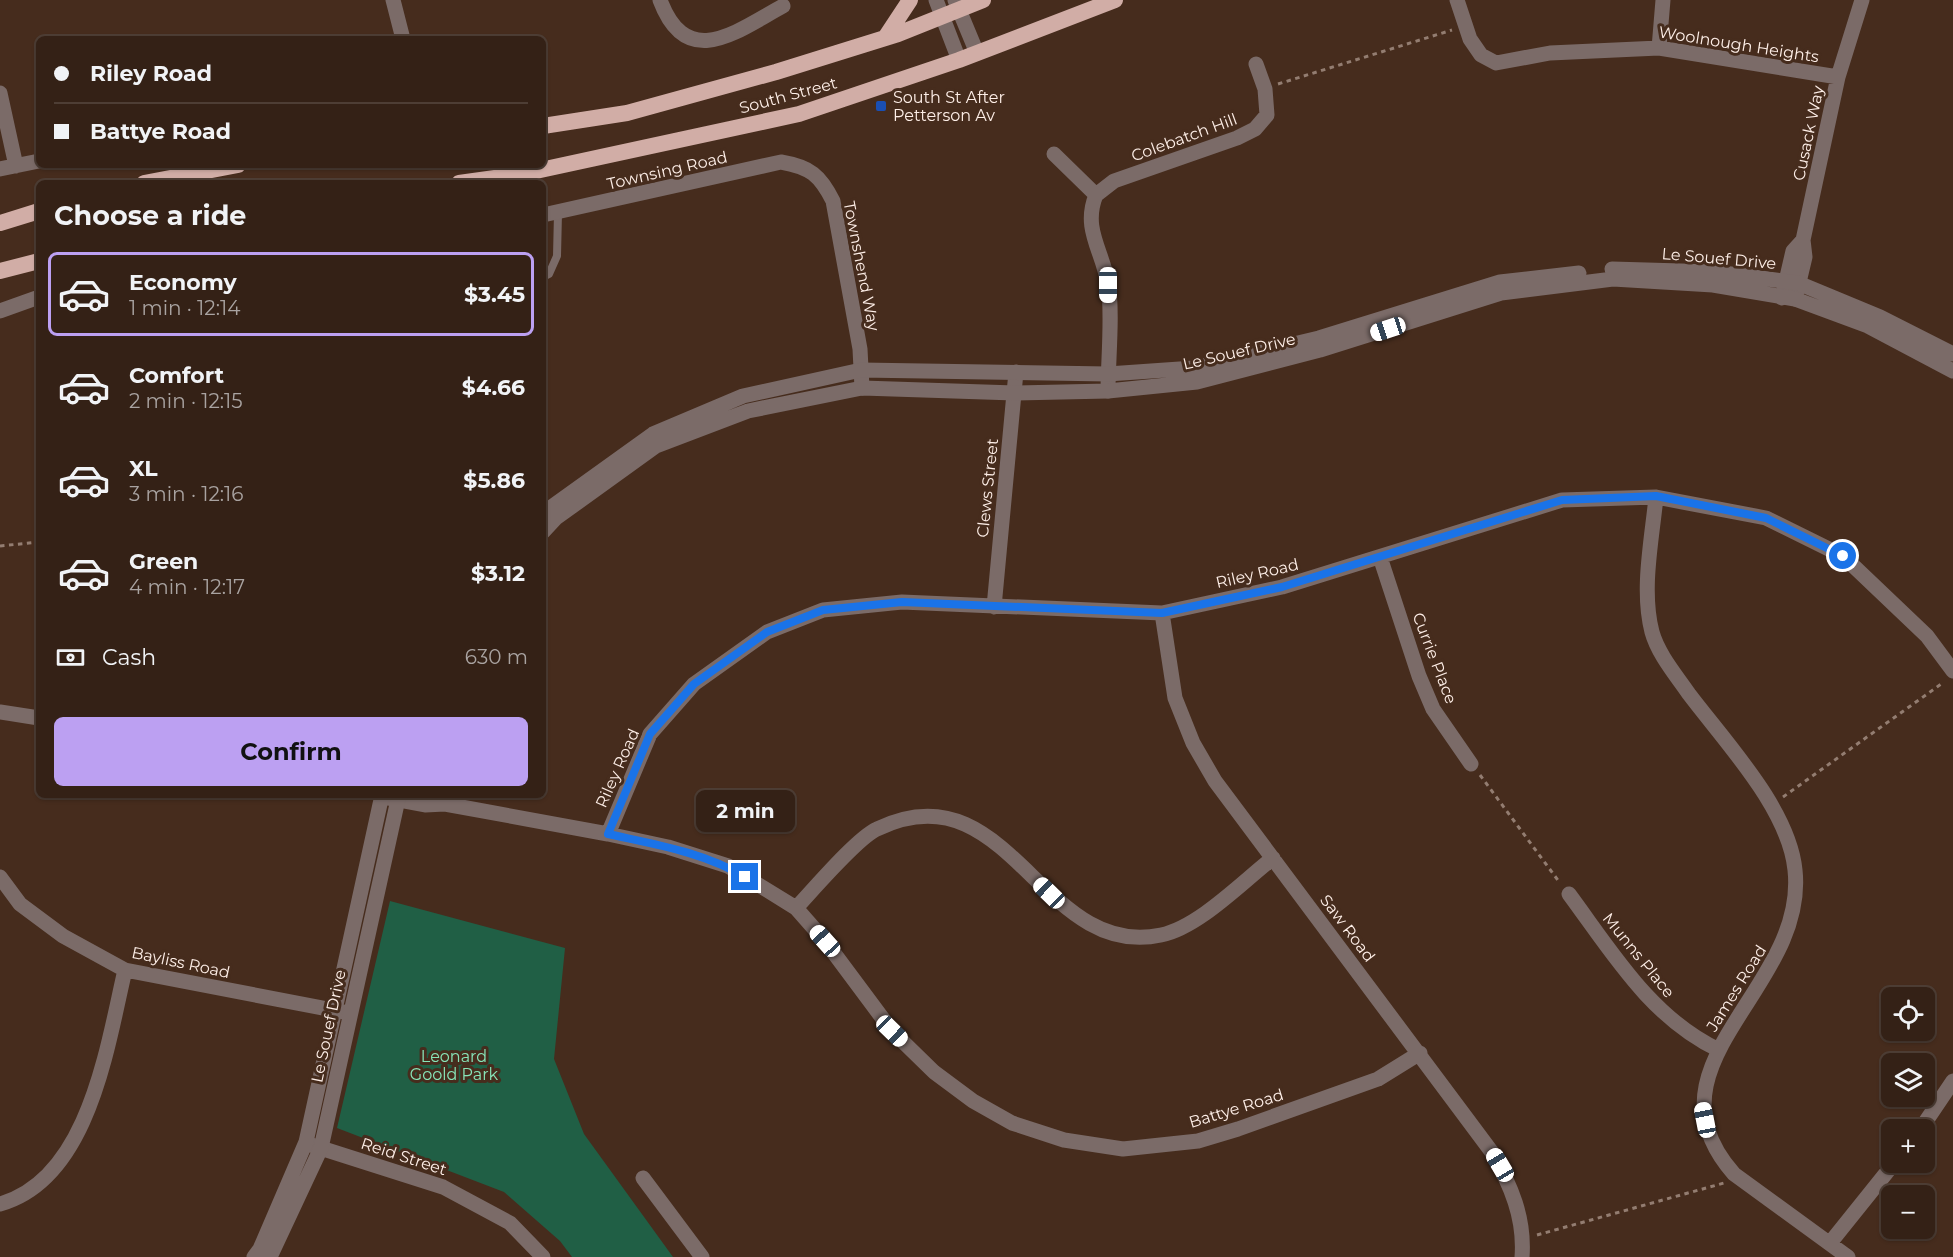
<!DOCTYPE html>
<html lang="en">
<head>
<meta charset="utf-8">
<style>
  body { margin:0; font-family:Montserrat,sans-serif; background:#3f2e23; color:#f1f3f6; height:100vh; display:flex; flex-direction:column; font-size:22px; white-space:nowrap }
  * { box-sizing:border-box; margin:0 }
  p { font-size:20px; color:#a9a3a1 }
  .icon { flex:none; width:33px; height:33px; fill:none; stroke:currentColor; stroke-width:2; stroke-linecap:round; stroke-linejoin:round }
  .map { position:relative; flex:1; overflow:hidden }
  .drawer { position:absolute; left:36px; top:180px; width:510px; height:618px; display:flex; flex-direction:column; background:#342116; border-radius:9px; box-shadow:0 2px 4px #0004,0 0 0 2px #4e3e35 }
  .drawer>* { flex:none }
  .top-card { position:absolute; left:36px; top:36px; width:510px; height:132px; border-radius:9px; box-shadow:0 2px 4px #0004,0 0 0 2px #4e3e35; display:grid; align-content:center; height:132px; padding:0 18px; background:#342116 }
  .fabs { position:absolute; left:1881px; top:987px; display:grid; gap:12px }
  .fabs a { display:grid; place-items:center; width:54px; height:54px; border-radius:9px; background:#342116; box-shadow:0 2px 4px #0004,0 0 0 2px #4e3e35; font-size:30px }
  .end { position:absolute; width:27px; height:27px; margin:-14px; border:8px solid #1a73e8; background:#fff; box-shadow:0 0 0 3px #fff }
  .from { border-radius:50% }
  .bubble { position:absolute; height:42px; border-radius:9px; background:#342116; box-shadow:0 2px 4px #0004,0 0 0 2px #4e3e35; font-size:20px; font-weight:700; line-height:42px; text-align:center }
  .car { position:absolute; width:18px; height:36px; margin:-18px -9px; border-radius:8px; box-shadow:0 0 4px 2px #0007; background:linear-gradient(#fff 24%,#345 0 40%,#fff 0 76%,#345 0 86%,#fff 0) }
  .top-card b { display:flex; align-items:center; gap:21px; height:57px; font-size:22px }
  .top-card b+b { border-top:2px solid #4e3e35 }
  .top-card i { width:15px; height:15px; background:#f1f3f6 }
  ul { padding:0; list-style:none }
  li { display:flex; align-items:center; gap:18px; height:84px; margin:0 12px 9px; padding:0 6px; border:3px solid transparent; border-radius:9px }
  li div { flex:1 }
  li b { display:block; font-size:22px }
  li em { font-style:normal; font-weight:700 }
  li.active { border-color:#bca0f2 }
  li>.icon { width:54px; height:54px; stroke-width:1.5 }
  h2 { padding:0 18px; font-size:27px; line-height:72px }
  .pay { display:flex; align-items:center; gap:15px; height:66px; padding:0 18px; font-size:22px }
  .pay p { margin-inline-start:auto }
  .cta { display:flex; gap:12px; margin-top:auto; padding:12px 18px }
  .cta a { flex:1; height:69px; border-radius:9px; background:#bca0f2; color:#111; font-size:24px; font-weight:700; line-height:69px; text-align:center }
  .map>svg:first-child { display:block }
  .green { fill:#205f45 }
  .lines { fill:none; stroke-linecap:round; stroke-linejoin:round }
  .path { stroke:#937d71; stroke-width:3; stroke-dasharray:4.5 4.5; stroke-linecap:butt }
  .service { stroke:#7b6b68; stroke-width:8 }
  .minor { stroke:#7b6b68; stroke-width:15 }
  .tertiary { stroke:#7b6b68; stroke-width:15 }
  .trunk { stroke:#d1ada6; stroke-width:16 }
  .route { stroke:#1a73e8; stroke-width:8 }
  .transit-dot { fill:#1a4fb4; stroke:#462c1d; stroke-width:2 }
  .labels { text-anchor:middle; stroke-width:6; stroke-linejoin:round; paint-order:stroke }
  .street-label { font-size:16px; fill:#feefe8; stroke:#462c1d }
  .poi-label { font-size:16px; fill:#feefe8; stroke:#462c1d; text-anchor:start }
  .park-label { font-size:16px; fill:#87e5b9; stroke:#462c1d }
</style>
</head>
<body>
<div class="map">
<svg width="1953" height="1257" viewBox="0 0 1953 1257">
  <rect width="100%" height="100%" fill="#462c1d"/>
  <path class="green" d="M390,901L565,948L554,1059L584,1134L673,1257H572L560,1241L504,1192L337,1128Z"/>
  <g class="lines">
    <path class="path" d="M1278,84L1452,30
      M0,546L39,542
      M1480,775L1560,883
      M1783,797L1944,682
      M1537,1235L1724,1183"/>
    <path class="service" d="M543,277L549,274L557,256L558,213"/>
    <path class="minor" d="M393,0L403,39
      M660,0C687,72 737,31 783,6
      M1457,0L1470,39L1481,55L1496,63L1550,53L1659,48L1838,77
      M1659,48L1663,0
      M0,93L16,166
      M1054,154L1096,195C1082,229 1103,251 1108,284C1113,312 1108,361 1108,391
      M0,169L39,161
      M1096,195L1114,181L1237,138L1255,129L1267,115L1265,89L1256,64
      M543,215L781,162C810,167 820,175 833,201L860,349L862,388
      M1782,298L1793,251L1803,240
      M1795,299L1805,257L1803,240L1838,77L1862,0
      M0,311L39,297
      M1656,497C1652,539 1641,590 1652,632C1658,654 1676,675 1689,694C1726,743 1789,809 1795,870C1808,989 1637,1064 1734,1174L1848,1257
      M1380,557L1419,676L1433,709L1471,764
      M994,607L1016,372
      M1162,613L1175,698L1193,743L1215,781L1491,1151C1511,1185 1525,1218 1522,1257
      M0,712L39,718
      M382,797L425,805L445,804L608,834L668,847L728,866L796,908L825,941L892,1031L934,1072L973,1101L1012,1123L1064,1140L1123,1149L1198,1141L1238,1129L1378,1079L1420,1053
      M608,834L650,734L694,684L767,632L823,610L902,602L1162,613L1282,587L1562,500L1656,497L1766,518L1843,556L1927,636L1953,671
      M0,877L20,904L63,936L125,970L349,1013
      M1569,894C1612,952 1651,1018 1719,1050
      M796,908C813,890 857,838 877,829C1009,765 1041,961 1161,935C1199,927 1242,882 1273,858
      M1920,1130L1953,1081
      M308,1144L443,1187L510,1223L543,1257
      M643,1178L702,1257
      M0,1204C89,1179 107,1047 125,970
      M1830,1243L1895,1162"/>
    <path class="tertiary" d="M936,0L959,60
      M955,0L977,53
      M1612,269L1716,272L1798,283L1880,317L1953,354
      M543,513L653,434L743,396L861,370L1108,374L1194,368L1319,338L1500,282L1579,273
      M543,532L556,518L656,446L748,411L862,388L1015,393L1108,391L1197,382L1320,350L1501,293L1613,279L1713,285L1795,299L1868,326L1953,371
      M254,1257L260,1249L306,1142L382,795
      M270,1257L321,1148L399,795"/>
    <path class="trunk" d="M885,38L910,0
      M543,126L627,113L776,72L898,34L983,0
      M144,183L238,165
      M459,183L522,174L799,114L959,60L1115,0
      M0,223L39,211
      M0,271L39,261"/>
  </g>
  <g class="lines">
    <path class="route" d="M745,877C704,852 653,844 608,834L650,734L694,684L767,632L823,610L902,602L1162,613L1282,587L1562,500L1656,496L1766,518L1843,556"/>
  </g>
  <rect class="transit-dot" x="875" y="100" width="12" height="12" rx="3"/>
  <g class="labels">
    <g class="street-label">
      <text transform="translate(1739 44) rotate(9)" y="6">Woolnough Heights</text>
      <text transform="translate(788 95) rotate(-15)" y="6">South Street</text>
      <text transform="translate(1808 133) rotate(-78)" y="6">Cusack Way</text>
      <text transform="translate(1184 137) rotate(-20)" y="6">Colebatch Hill</text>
      <text transform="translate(667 170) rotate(-13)" y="6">Townsing Road</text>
      <text transform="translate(1719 258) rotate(5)" y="6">Le Souef Drive</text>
      <text transform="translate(862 266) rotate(79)" y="6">Townshend Way</text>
      <text transform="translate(1239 351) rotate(-13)" y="6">Le Souef Drive</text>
      <text transform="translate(987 488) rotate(-84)" y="6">Clews Street</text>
      <text transform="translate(1257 573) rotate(-13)" y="6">Riley Road</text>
      <text transform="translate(1435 658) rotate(69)" y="6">Currie Place</text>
      <text transform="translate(617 768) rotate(-66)" y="6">Riley Road</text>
      <text transform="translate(1348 928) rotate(53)" y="6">Saw Road</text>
      <text transform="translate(1639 955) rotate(51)" y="6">Munns Place</text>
      <text transform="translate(181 962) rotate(12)" y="6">Bayliss Road</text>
      <text transform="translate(1736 988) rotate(-58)" y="6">James Road</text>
      <text transform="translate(328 1026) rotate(-78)" y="6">Le Souef Drive</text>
      <text transform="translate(1236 1108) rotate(-17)" y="6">Battye Road</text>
      <text transform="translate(404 1156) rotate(18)" y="6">Reid Street</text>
    </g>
    <g class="poi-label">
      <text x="893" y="103">South St After<tspan x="893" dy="18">Petterson Av</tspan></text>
    </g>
    <g class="park-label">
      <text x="454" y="1062">Leonard<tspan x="454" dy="18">Goold Park</tspan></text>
    </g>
  </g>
</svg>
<div class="fabs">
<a><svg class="icon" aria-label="locate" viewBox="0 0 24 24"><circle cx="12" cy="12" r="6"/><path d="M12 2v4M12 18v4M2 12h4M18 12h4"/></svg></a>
<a><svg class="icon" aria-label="layers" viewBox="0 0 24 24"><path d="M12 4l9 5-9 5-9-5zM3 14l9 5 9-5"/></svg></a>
<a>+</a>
<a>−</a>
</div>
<i class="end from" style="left:1843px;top:556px"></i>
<i class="end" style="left:745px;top:877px"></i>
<div class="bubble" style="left:696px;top:790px;width:99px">2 min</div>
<i class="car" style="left:1108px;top:285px;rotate:180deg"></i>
<i class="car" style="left:1388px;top:329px;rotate:252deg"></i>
<i class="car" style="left:1049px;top:893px;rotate:314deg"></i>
<i class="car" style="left:825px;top:941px;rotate:318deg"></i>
<i class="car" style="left:892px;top:1031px;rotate:134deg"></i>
<i class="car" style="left:1705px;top:1120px;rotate:349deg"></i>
<i class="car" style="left:1500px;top:1165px;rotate:329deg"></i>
<div class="top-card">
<b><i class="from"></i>Riley Road</b>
<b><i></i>Battye Road</b>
</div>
<section class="drawer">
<h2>Choose a ride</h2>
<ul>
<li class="active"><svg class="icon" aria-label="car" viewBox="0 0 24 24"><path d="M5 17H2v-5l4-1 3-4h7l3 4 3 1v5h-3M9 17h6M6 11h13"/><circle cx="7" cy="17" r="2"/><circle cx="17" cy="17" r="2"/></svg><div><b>Economy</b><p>1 min · 12:14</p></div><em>$3.45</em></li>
<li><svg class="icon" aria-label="car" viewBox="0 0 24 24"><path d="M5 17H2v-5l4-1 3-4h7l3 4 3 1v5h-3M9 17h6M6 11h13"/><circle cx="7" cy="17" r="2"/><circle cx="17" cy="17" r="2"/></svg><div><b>Comfort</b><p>2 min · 12:15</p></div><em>$4.66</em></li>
<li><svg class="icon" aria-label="car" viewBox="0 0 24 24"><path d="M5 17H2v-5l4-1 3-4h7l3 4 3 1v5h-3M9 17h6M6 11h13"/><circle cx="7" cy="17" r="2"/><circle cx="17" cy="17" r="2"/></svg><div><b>XL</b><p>3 min · 12:16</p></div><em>$5.86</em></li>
<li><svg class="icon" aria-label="car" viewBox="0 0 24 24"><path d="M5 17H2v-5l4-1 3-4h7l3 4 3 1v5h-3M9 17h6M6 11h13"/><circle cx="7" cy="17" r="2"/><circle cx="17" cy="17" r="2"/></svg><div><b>Green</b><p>4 min · 12:17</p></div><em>$3.12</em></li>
</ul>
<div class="pay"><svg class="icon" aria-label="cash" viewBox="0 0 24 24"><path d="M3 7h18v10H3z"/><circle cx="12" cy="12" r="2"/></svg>Cash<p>630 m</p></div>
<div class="cta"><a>Confirm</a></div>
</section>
</div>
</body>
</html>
